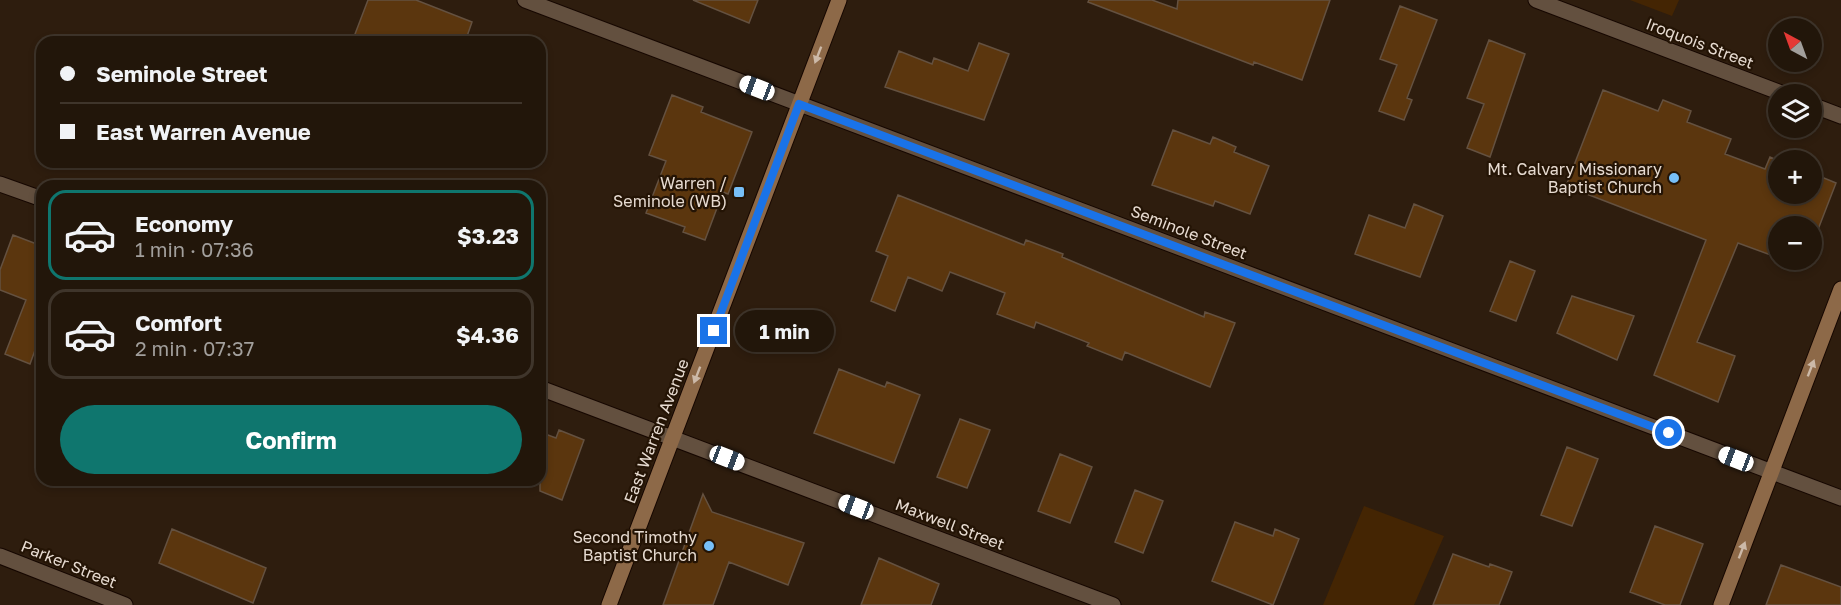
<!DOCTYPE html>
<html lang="en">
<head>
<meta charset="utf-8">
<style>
  body { margin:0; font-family:"Golos Text",sans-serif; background:#2a1f13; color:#f1f3f6; height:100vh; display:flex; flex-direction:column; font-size:22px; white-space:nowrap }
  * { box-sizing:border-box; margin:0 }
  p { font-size:20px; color:#a29f9c }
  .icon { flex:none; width:33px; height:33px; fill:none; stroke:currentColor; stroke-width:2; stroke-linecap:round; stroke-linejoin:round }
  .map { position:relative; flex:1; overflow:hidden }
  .details { position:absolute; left:36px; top:180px; width:510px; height:306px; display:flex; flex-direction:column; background:#22160a; border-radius:18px; box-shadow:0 3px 9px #0003,0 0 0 2px #3f352b }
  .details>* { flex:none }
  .banner { position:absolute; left:36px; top:36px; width:510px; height:132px; border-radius:18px; box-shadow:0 3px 9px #0003,0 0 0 2px #3f352b; display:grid; align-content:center; height:132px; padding:0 24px; background:#22160a }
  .needle { width:39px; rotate:319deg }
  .fabs { position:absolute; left:1768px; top:18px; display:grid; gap:12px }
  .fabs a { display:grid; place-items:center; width:54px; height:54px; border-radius:50%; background:#22160a; box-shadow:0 3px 9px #0003,0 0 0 2px #3f352b; font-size:30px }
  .end { position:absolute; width:27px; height:27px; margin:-14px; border:8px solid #1a73e8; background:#fff; box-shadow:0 0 0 3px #fff }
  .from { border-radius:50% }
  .bubble { position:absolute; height:42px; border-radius:21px; background:#22160a; box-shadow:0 3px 9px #0003,0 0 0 2px #3f352b; font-size:20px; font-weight:700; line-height:42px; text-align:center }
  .car { position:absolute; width:18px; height:36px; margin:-18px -9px; border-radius:8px; box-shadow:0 0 4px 2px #0007; background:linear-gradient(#fff 24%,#345 0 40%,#fff 0 76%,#345 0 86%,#fff 0) }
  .banner b { display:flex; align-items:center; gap:21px; height:57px; font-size:22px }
  .banner b+b { border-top:2px solid #3f352b }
  .banner i { width:15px; height:15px; background:#f1f3f6 }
  ul { padding:10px 0 0; list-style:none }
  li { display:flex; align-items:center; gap:18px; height:90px; margin:0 12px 9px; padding:0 12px; border:3px solid #3f352b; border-radius:18px }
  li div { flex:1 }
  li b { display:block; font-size:22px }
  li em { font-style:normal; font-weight:700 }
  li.current { border-color:#0f766e }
  li>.icon { width:54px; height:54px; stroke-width:1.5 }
  .button { display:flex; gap:12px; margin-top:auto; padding:12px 24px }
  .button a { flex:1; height:69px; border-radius:36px; background:#0f766e; color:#fff; font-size:24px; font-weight:700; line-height:69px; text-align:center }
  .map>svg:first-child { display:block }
  .green { fill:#442503 }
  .building { fill:#5b360e; stroke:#645140; stroke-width:1.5 }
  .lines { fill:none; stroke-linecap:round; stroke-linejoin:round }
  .minor-casing { stroke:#160700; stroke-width:17 }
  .secondary-casing { stroke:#160700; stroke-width:17 }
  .minor { stroke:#63503f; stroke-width:15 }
  .secondary { stroke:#8d6948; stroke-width:15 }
  .oneway { fill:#ccb9a8 }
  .route { stroke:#1a73e8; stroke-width:8 }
  .poi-dot { fill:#77bff7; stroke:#241405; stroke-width:2 }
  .labels { text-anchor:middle; stroke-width:4.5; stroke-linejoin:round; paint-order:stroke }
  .street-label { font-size:16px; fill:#e7dbd1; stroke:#241405 }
  .poi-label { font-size:16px; fill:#e7dbd1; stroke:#241405; text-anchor:end }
</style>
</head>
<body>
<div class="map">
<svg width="1841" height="605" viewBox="0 0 1841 605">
  <rect width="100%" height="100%" fill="#2e1d0e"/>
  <path class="green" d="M1630,0H1679L1672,16Z
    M1364,506L1444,536L1414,605H1323Z"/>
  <path class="building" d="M368,0H416L472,22L465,42H352Z
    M693,0H758L749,23Z
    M1089,0H1152L1177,9L1178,0H1330L1302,80L1254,62L1253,65L1088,2Z
    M1400,6L1437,20L1407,98L1412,100L1404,120L1379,111L1397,65L1380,59Z
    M1489,40L1525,54L1490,157L1467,148L1484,104L1467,98Z
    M979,43L1009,54L984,120L885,87L899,51L932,64L934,58L968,71Z
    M1603,90L1658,111L1663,100L1691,111L1687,122L1731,139L1725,154L1765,169L1770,157L1779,161V194H1812V173L1836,183L1812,245V226H1779V258L1738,243L1697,342L1735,356L1718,402L1654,375L1706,240L1566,186Z
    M672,95L703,107L701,112L752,132L728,194L723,192L705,240L683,232L685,227L646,213L666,161L649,155Z
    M1173,130L1210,144L1213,137L1236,147L1234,152L1269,166L1250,214L1215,201L1213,206L1152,185Z
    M898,195L1024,245L1026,240L1063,254L1062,257L1204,317L1205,312L1235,323L1210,387L1125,352L1122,360L1087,346L1089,343L1036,322L1034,328L997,314L1005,293L950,272L942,291L908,277L895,311L871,301L888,256L876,251Z
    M1414,204L1443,216L1420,277L1355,254L1369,215L1405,228Z
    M13,235L42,246V331L30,364L5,354L26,300L0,290V270Z
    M1782,260H1806L1803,268Z
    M1510,261L1535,271L1516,321L1490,311Z
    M1572,296L1634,316L1617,360L1557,333Z
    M839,369L885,387L887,382L920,395L894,463L814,433Z
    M960,419L990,430L967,488L937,477Z
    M559,430L584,440L562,500L540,491V432L556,438Z
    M1567,447L1598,459L1572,526L1541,515Z
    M1060,454L1092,467L1070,523L1038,511Z
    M1135,490L1163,501L1143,553L1115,542Z
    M703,494L712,512L804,543L788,585L729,562L713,605H663Z
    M1235,522L1273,536L1275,529L1299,539L1273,605L1212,581Z
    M1655,526L1703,544L1680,605H1665L1630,592Z
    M172,529L266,568L253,603L159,563Z
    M1453,554L1489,567L1490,564L1512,572L1499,605H1433Z
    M879,558L939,584L931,605H861Z
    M1781,565L1841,587V605H1766Z"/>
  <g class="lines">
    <defs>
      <path id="minor" d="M525,0L1841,498
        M1536,0L1784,94
        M1812,105L1841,116
        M0,184L42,199
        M540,388L1113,605
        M0,556L125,605"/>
      <path id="secondary" d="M609,605L839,0
        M1721,605L1841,289"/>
    </defs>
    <use href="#minor" class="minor-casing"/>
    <use href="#secondary" class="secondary-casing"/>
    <use href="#minor" class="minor"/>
    <use href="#secondary" class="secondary"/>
  </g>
  <defs><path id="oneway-solid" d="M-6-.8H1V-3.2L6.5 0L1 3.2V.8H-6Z" transform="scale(1.5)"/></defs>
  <g class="oneway">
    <use href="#oneway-solid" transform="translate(818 55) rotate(111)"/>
    <use href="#oneway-solid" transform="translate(1811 368) rotate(-69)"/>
    <use href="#oneway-solid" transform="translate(697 375) rotate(111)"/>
    <use href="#oneway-solid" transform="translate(1742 550) rotate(-69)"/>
  </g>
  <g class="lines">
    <path class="route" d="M714,331L799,104L1669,433"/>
  </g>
  <g class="poi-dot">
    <circle cx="1674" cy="178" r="6"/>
    <rect x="733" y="186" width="12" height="12" rx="3"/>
    <circle cx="709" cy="546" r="6"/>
  </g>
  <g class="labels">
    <g class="street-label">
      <text transform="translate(1700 43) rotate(21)" y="6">Iroquois Street</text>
      <text transform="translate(1189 232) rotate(21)" y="6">Seminole Street</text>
      <text transform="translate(656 431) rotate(-69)" y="6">East Warren Avenue</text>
      <text transform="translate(950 524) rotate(21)" y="6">Maxwell Street</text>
      <text transform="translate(69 564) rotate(22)" y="6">Parker Street</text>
    </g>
    <g class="poi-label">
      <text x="1662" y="175">Mt. Calvary Missionary<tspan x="1662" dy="18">Baptist Church</tspan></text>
      <text x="727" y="189">Warren /<tspan x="727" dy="18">Seminole (WB)</tspan></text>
      <text x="697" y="543">Second Timothy<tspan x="697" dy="18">Baptist Church</tspan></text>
    </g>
  </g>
</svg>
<div class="fabs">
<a><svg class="needle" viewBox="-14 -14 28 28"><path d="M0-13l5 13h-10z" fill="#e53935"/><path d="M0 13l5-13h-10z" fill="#a29f9c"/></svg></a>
<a><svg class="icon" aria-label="layers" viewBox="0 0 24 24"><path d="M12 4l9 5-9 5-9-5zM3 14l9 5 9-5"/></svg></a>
<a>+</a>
<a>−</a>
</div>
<i class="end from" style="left:1669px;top:433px"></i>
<i class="end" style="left:714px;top:331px"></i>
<div class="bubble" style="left:735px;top:310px;width:99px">1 min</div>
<i class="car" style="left:757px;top:88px;rotate:291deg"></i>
<i class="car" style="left:727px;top:458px;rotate:111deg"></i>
<i class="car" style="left:1736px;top:459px;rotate:291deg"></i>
<i class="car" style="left:856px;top:507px;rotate:291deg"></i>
<div class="banner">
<b><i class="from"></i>Seminole Street</b>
<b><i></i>East Warren Avenue</b>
</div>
<section class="details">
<ul>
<li class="current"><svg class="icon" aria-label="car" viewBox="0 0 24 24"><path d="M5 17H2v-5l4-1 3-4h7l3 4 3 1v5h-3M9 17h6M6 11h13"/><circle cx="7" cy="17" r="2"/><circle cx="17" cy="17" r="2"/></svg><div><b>Economy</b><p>1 min · 07:36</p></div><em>$3.23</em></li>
<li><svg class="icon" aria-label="car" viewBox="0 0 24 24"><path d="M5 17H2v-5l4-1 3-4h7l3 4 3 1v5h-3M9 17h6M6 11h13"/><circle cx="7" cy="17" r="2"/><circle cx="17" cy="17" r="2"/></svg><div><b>Comfort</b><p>2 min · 07:37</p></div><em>$4.36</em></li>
</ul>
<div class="button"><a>Confirm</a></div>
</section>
</div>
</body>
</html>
